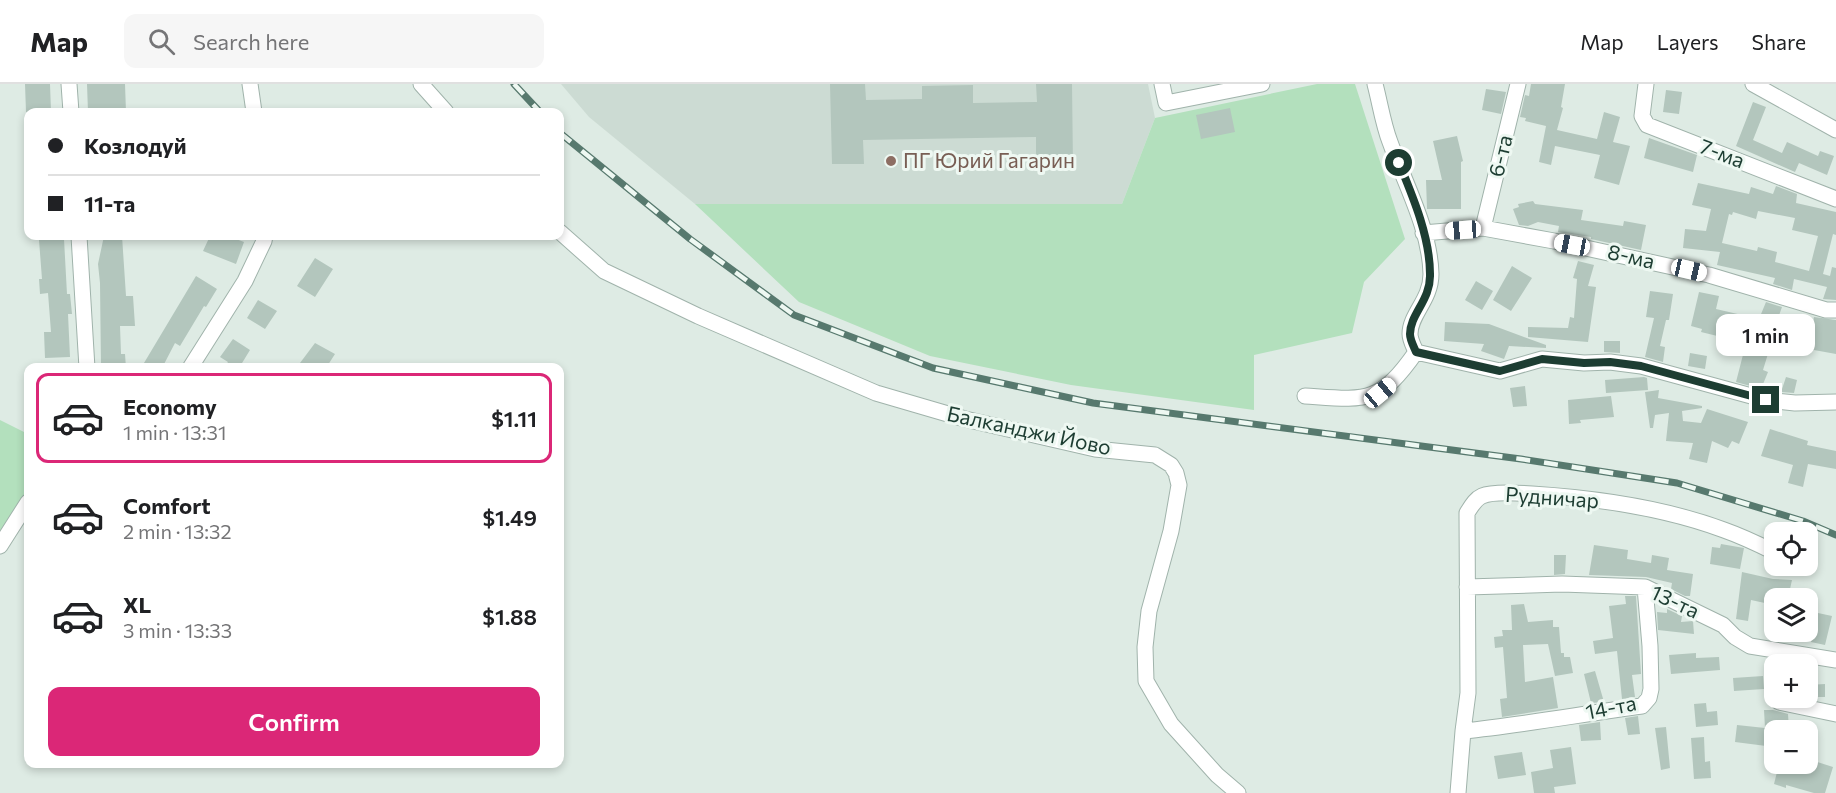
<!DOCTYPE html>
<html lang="en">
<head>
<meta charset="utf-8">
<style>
  body { margin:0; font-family:Commissioner,sans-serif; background:#f6f6f6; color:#202124; height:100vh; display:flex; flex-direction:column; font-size:22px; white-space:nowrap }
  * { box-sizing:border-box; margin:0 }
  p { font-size:20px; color:#757577 }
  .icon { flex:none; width:33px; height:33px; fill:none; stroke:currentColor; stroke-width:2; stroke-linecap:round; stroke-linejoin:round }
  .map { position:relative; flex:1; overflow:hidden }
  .sheet { position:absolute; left:24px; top:279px; width:540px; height:405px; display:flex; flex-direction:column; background:#fff; border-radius:12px; box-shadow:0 3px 9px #0003 }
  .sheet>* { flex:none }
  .top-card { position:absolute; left:24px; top:24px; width:540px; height:132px; border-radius:12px; box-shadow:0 3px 9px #0003; display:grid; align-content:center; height:132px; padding:0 24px; background:#fff }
  .tools { position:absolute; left:1764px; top:438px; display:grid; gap:12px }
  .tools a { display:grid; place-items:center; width:54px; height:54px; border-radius:12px; background:#fff; box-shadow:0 3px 9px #0003; font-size:30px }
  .end { position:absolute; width:27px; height:27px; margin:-14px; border:8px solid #1d3d32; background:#fff; box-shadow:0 0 0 3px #fff }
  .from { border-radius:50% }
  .bubble { position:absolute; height:42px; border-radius:12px; background:#fff; box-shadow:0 3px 9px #0003; font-size:20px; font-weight:600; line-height:42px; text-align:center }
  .car { position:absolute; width:18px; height:36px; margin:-18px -9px; border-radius:8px; box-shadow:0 0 4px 2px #0007; background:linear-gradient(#fff 24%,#345 0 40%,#fff 0 76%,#345 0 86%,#fff 0) }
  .top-card b { display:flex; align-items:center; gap:21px; height:57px; font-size:22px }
  .top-card b+b { border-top:2px solid #e0e0e0 }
  .top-card i { width:15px; height:15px; background:#202124 }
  ul { padding:10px 0 0; list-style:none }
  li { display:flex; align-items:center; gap:18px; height:90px; margin:0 12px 9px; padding:0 12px; border:3px solid transparent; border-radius:12px }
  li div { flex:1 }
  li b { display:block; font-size:22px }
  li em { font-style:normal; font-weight:600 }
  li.selected { border-color:#db2777 }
  li>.icon { width:54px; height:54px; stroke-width:1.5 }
  .primary-button { display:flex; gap:12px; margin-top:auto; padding:12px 24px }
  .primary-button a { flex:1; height:69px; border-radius:12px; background:#db2777; color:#fff; font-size:24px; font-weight:600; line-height:69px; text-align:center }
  header { display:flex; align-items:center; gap:36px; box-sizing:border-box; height:84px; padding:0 30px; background:#fff; border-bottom:2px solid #e0e0e0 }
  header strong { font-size:28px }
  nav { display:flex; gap:33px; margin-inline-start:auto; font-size:21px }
  .search { width:420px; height:54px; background:#f6f6f6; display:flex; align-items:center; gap:15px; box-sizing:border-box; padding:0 21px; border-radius:12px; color:#757577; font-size:22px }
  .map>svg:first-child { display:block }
  .built { fill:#ccdbd3 }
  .green { fill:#b3e0bd }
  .building { fill:#b3c6bd; fill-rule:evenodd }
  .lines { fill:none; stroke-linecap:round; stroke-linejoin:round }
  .street-casing { stroke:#a0b3ab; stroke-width:17 }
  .street { stroke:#fff; stroke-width:15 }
  .rail-casing { stroke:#57796e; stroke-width:7 }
  .rail { stroke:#eef8f2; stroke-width:4.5; stroke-dasharray:14; stroke-linecap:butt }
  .route { stroke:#1d3d32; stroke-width:8 }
  .education-dot { fill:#8d6e63; stroke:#eef8f2; stroke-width:2 }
  .labels { text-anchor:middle; stroke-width:6; stroke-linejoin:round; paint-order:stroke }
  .street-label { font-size:21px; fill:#1d3d32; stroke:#eef8f2 }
  .education-label { font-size:21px; fill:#785e54; stroke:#eef8f2; text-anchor:start }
</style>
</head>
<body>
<header>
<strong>Map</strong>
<div class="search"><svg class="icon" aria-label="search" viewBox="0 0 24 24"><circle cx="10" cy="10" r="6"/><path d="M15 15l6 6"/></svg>Search here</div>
<nav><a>Map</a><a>Layers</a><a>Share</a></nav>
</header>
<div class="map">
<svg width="1836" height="709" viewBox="0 0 1836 709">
  <rect width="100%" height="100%" fill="#deebe4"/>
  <path class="built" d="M561,0H1148L1155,34L1122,120H695L589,33Z"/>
  <path class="green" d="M1317,0H1355L1405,155L1364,198L1352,249L1254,271V326L1071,301L930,272L799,218L695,120H1122L1155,34Z
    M0,336L28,350V417L0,462Z"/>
  <path class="building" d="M25,0H50L51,28H26Z
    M87,0H125L126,28H88Z
    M830,0H865L866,16L922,15V2L973,1V19L1037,18L1036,0H1072L1073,83L1036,84V53L863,56L864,80H832Z
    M1531,0H1565L1561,23L1563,24L1557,46L1597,55L1604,28L1620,33L1613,58L1630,62L1619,101L1594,94L1600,71L1555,62L1551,81L1539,78L1546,42L1525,37L1526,34L1520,33L1525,11L1529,12Z
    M1486,5L1506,8L1501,30L1482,26Z
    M1666,6L1682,8L1679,30L1663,28Z
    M1753,18L1766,23L1753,56L1782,69L1787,58L1818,72L1820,67L1834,72L1827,91L1799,79L1795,88L1736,62Z
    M1230,24L1235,48L1201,55L1196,31Z
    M1457,52L1463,77L1461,78V125H1427L1426,96H1442L1433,57Z
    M1649,54L1697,71L1693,88L1644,74Z
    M1698,99L1749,110L1751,103L1773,110L1776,102L1797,110L1796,119L1836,128V151L1833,150L1823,190L1830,192L1832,183L1836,184V216L1823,215L1827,203L1794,195L1792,206L1773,200L1775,194L1717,181L1720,168L1683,164L1685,145L1706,147L1711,125L1692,121ZM1758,127L1795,134L1792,146L1818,152L1809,187L1775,178L1777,168L1758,163L1757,167L1722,159L1729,130L1732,131L1733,128L1756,135Z
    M1533,117L1535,120L1583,126L1581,136L1623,142L1624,137L1646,141L1641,166L1591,155V153L1558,148L1559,142L1538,138L1528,142L1519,141L1513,125L1519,123L1518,120Z
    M104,152H122L126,212H133L135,242H120L121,270H125L126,284H101L100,199L98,180Z
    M210,152H228L244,158L236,180L203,167Z
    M64,155L67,210H70L72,230H68L70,273L45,274L44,248H51L48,209L40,210L39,195H42L39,156Z
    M315,174L333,185L315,213L297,202Z
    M1578,177L1594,181L1588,202L1596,203L1588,258L1528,253V243L1568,244L1570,233L1574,234L1577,195L1573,194Z
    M1512,182L1532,194L1511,227L1493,216Z
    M196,192L217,205L206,223L204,222L180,262L175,259L162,284H141Z
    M1476,197L1493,207L1482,226L1465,216Z
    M1650,207L1673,210L1669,236H1666L1660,262L1665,263L1663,278L1645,273L1654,234L1646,233Z
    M1699,208L1719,212L1716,225L1759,235L1766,218L1782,223L1776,240L1811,250L1814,233L1836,236V270L1803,264L1802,268L1771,260L1763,286L1768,288L1761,305L1736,298L1746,259L1701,248L1702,245L1691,242Z
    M258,216L277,227L265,245L247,234Z
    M1445,238L1489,240L1546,261V264L1509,262L1504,275L1481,267L1484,260L1444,257Z
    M233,255L250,266L239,284H224L228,278L220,273Z
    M1604,257H1620V269L1604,268Z
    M315,259L335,270L326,284H307L300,279Z
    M1690,269L1707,272L1705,285L1688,282Z
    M1644,293L1647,294L1648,306L1606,309L1605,296Z
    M1786,293L1797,296L1794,309L1781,308Z
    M1525,302L1527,322L1513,323L1510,304Z
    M1659,306L1658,314L1702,322V324L1682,327L1683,337L1701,339L1707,325L1748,338L1739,360L1732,357L1728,364L1712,357L1707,379L1689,375L1693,359L1666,357L1669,329L1655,331L1653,344H1650L1645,308Z
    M1611,312L1614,333L1580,336L1581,339L1569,340L1568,316Z
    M1770,345L1808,357L1807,361L1836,367V385L1808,380L1803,403L1788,399L1793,381L1761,372Z
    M1721,460L1744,464L1740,485L1710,480L1712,463L1720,464Z
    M1594,461L1628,466L1627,475L1651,479L1652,471L1669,474L1667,486L1693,490L1690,512H1685L1671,505L1672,499L1646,493L1589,491Z
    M1554,471H1566L1565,490L1554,491Z
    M1742,488L1773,495L1792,496L1788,514H1774V521L1751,516L1748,537L1736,535Z
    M1625,512H1636L1641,590L1632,591L1635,613L1622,615L1617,567L1595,570L1593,557L1613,554L1609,522L1626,520Z
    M1524,520L1528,538L1553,536V543H1559L1561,569H1564V573H1570L1573,589L1555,592L1548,560L1523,561L1525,598L1553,593L1558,624L1502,633L1500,615L1507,614L1503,563L1495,564L1494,553L1503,552L1502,546H1512L1511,521Z
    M1667,525L1682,532L1681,538L1693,537L1694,550L1658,546L1657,528L1667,529Z
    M1818,529L1832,532L1825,561L1811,558Z
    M1696,569V574L1719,573L1720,586L1671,590L1669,571Z
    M1595,587L1604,618L1591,619L1584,590Z
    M1763,592L1764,605L1734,607L1733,594Z
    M1825,600V613H1808V601Z
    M1706,619L1707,628L1717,627L1718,641L1696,643L1694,620Z
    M1764,626H1773L1788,630L1789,646H1774V663L1735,658L1737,641L1765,644Z
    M1638,632L1640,650L1628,651L1625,634Z
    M1600,638L1601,656L1581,657L1579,641Z
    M1666,643L1670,684L1661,686L1655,644Z
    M1704,653L1705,678L1710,677L1711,694L1694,695L1691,654Z
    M1571,663L1576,700L1554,703L1555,709H1534L1531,688L1553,684L1550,666Z
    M1522,668L1526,691L1498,695L1494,672Z
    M1808,675L1833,683L1825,709H1814L1786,701V704L1774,700L1779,680H1808Z"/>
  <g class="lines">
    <defs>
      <path id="street" d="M69,0L71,28
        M250,0L254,28
        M421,0L446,28
        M1162,0L1166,19L1262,0
        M1375,0C1380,19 1383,40 1390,58C1405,100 1430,145 1431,190C1431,216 1410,230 1410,250C1410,256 1414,263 1416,268L1500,287L1542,275L1584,279L1610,278L1641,282L1766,316L1795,319L1836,318
        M1646,0L1642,32L1647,41L1836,115
        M1753,0L1836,46
        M1483,144L1518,0
        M560,148L604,187L698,232L876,309L965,335L1095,365L1155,371L1171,381L1176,389L1179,401L1171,447L1149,527L1145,563L1146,597L1171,640L1217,691L1238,709
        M1423,149L1483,144L1554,157L1709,191L1826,226H1836
        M79,152L87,284
        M190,284L245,197L264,157L265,152
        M1305,312C1365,316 1379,321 1416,268
        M0,462L28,418
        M1467,503L1562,500L1645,503L1723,541L1735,553L1750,562L1836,576
        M1779,618L1836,630
        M1463,647C1523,641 1582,630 1642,622L1649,614L1651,605L1650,562L1645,503
        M1458,709L1463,647L1468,609L1467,429C1471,423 1475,415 1482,412C1493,407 1519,409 1532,410C1595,414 1665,424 1724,446C1741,452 1758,460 1774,468"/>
    </defs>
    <use href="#street" class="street-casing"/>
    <use href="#street" class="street"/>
    <defs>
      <path id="rail" d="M514,0L540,28
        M560,49L690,155L794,231L933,284L1093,319L1521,375L1677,399L1803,437L1836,451"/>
    </defs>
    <use href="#rail" class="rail-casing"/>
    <use href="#rail" class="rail"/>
  </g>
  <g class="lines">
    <path class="route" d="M1399,79C1413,113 1430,153 1430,190C1431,216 1410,230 1410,250C1410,256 1414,263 1416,268L1500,287L1542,275L1584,279L1610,278L1641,282L1766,316"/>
  </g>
  <circle class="education-dot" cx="891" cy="77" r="6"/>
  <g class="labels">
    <g class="street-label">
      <text transform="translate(1722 70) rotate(21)" y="7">7-ма</text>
      <text transform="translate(1501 72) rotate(-76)" y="7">6-та</text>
      <text transform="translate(1631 173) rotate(13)" y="7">8-ма</text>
      <text transform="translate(1029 347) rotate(12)" y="7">Балканджи Йово</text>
      <text transform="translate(1552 414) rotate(4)" y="7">Рудничар</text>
      <text transform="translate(1675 518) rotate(25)" y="7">13-та</text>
      <text transform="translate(1611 624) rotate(-11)" y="7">14-та</text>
    </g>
    <g class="education-label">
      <text x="903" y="84">ПГ Юрий Гагарин</text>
    </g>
  </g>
</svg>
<div class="tools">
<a><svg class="icon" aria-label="locate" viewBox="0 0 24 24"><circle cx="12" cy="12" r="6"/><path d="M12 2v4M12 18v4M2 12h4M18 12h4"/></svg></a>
<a><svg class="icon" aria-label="layers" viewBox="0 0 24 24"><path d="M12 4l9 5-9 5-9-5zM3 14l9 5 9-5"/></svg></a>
<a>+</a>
<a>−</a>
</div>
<i class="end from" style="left:1399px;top:79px"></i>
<i class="end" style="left:1766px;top:316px"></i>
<div class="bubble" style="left:1716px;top:230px;width:99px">1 min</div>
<i class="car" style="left:1463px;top:146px;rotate:266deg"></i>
<i class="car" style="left:1572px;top:161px;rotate:281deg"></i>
<i class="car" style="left:1689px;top:186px;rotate:103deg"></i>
<i class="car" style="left:1380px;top:309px;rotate:50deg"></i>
<div class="top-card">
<b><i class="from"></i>Козлодуй</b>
<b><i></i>11-та</b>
</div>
<section class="sheet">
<ul>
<li class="selected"><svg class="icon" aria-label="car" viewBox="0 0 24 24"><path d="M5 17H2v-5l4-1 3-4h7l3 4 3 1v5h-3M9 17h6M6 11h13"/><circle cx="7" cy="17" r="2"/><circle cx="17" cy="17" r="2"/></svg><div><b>Economy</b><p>1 min · 13:31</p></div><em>$1.11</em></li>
<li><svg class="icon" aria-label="car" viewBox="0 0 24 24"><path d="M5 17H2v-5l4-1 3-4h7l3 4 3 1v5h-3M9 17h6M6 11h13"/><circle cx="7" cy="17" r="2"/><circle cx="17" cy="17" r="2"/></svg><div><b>Comfort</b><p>2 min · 13:32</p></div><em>$1.49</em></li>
<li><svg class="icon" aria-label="car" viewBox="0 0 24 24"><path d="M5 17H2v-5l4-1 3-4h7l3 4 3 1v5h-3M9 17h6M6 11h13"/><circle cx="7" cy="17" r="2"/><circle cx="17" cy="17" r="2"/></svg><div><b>XL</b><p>3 min · 13:33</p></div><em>$1.88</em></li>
</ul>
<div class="primary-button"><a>Confirm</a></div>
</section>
</div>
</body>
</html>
